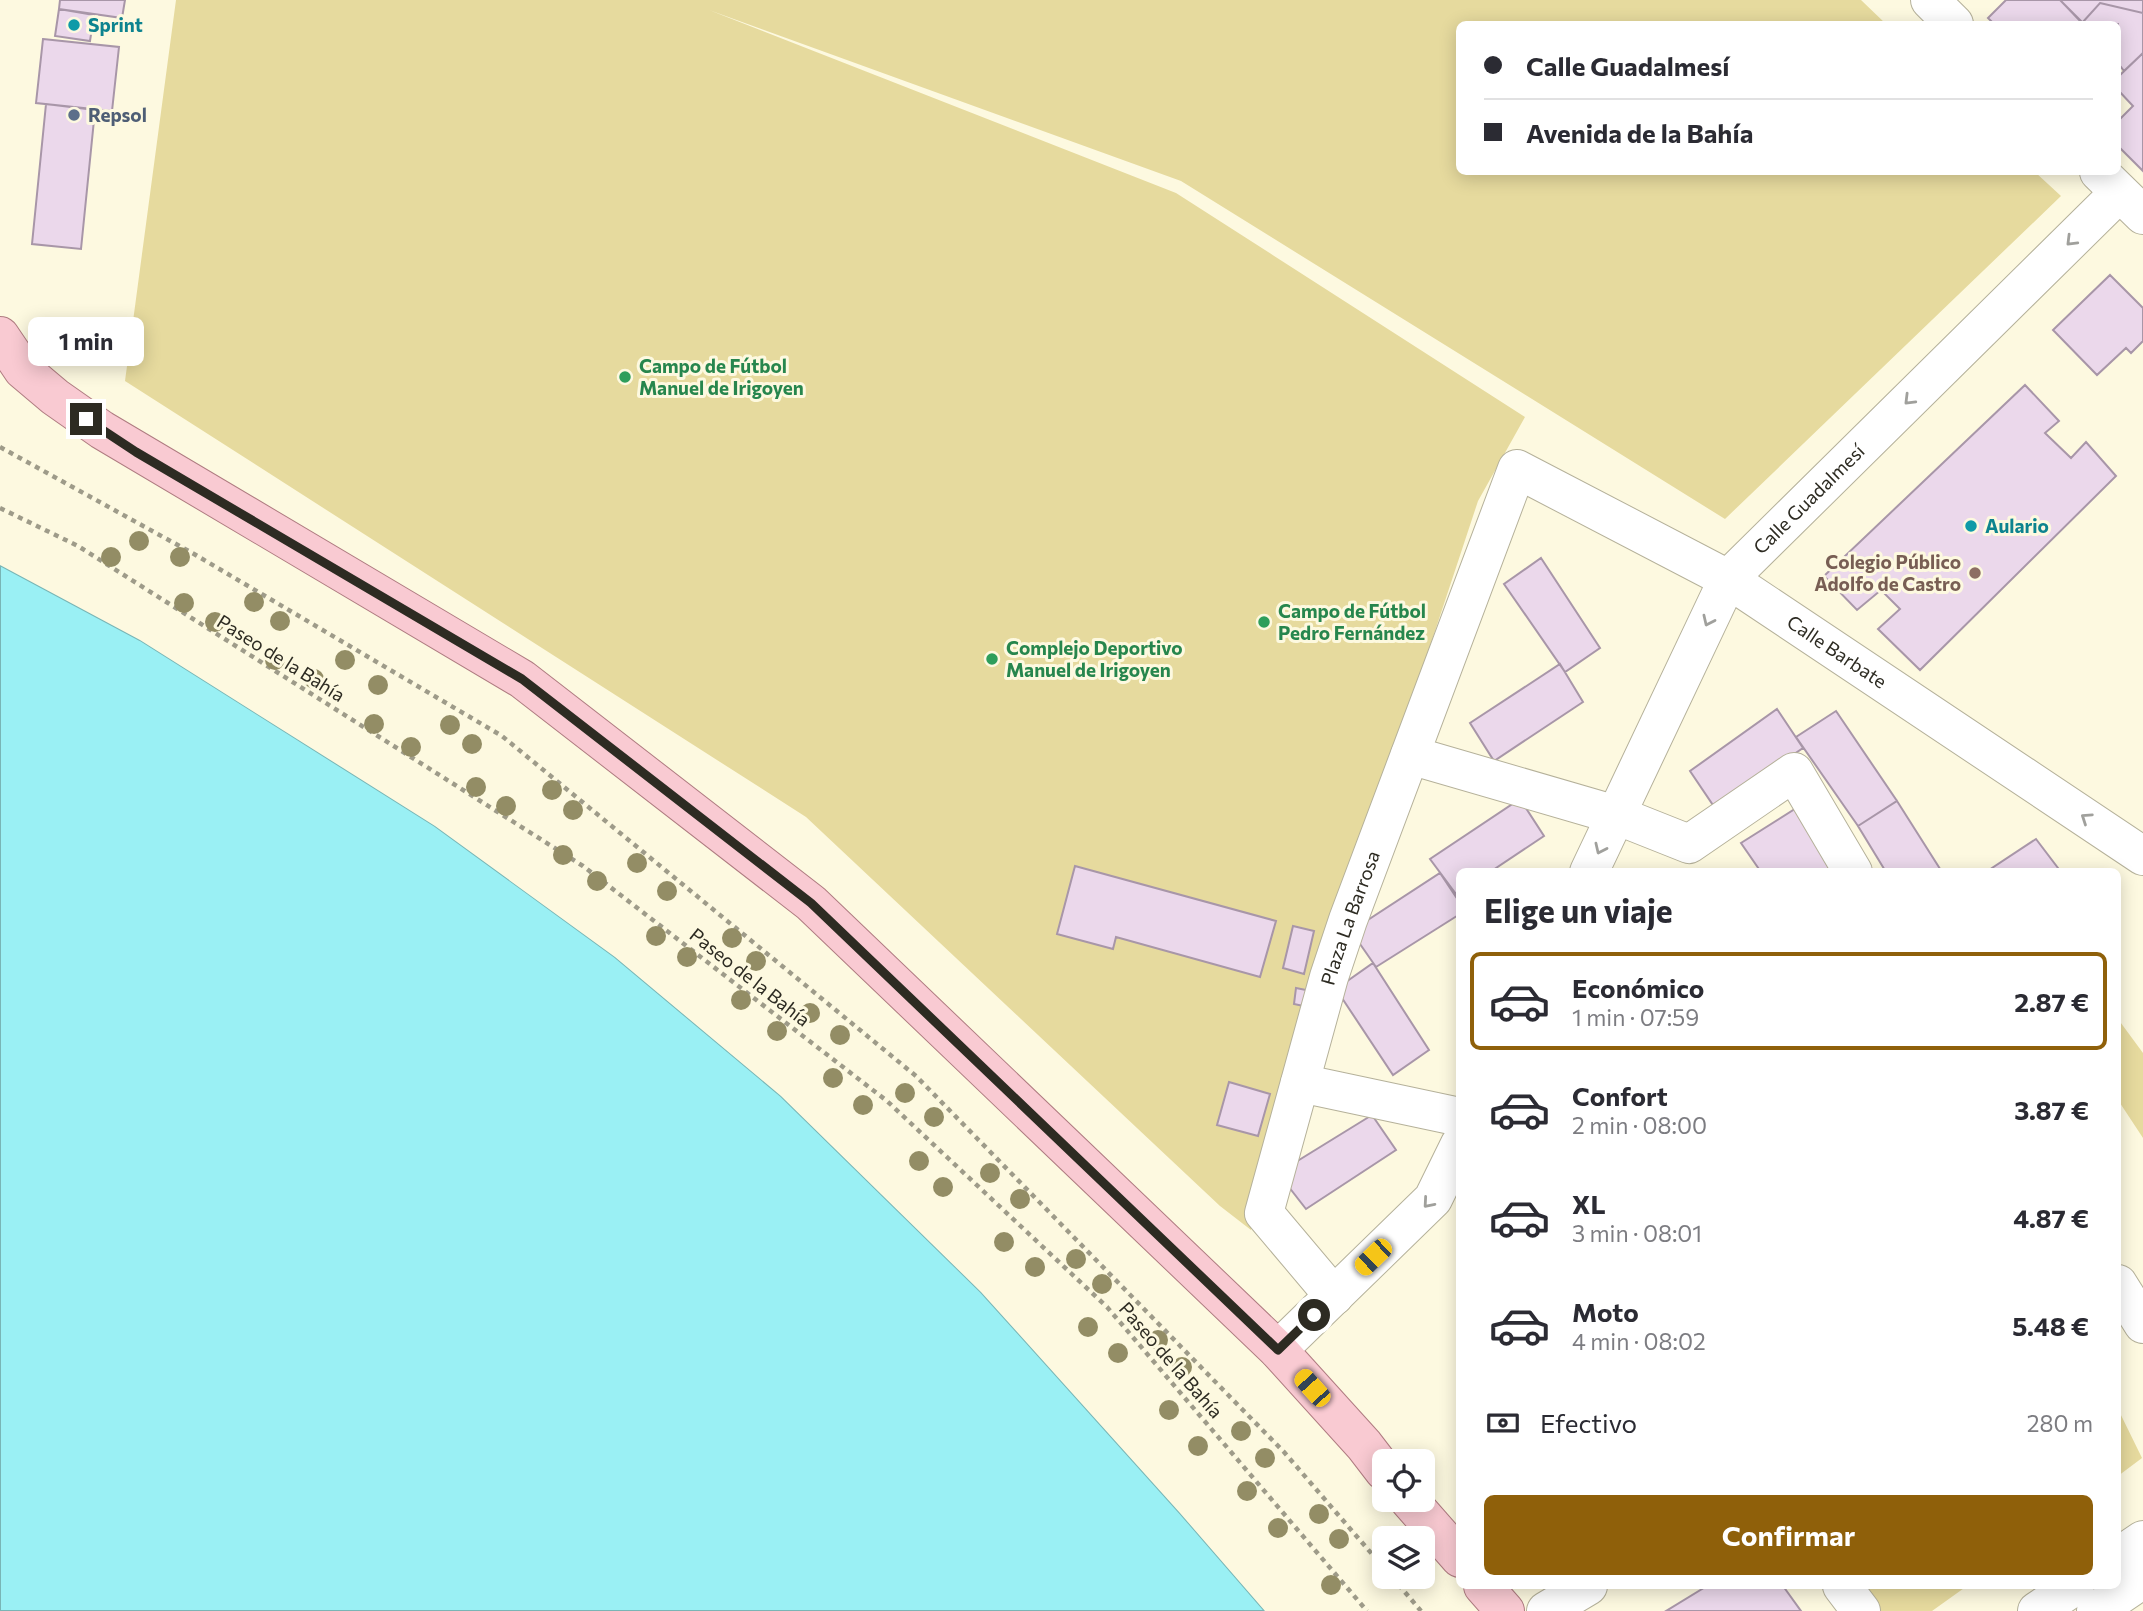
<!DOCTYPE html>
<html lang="es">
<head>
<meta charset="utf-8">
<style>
  body { margin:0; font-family:Commissioner,sans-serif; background:#f2f2f3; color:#2b2b33; height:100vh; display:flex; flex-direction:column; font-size:26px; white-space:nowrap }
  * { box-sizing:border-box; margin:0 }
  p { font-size:23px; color:#7c7c81 }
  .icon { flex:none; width:38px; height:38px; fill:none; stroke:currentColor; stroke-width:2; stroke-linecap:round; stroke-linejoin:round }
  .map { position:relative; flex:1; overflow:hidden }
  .sheet { position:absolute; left:1456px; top:868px; width:665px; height:721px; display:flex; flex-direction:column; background:#fff; border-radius:10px; box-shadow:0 4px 18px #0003 }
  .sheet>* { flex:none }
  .hud { position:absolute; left:1456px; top:21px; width:665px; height:154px; border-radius:10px; box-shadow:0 4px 18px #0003; display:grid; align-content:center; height:154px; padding:0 28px; background:#fff }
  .fabs { position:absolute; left:1372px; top:1449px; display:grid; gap:14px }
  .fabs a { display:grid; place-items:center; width:63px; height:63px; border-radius:10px; background:#fff; box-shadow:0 4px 18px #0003; font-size:35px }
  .end { position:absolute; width:32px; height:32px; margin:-16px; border:9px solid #2d2b22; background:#fff; box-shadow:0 0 0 4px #fff }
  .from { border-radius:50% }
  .bubble { position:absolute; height:49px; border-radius:10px; background:#fff; box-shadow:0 4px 18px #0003; font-size:23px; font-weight:700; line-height:49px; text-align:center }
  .car { position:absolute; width:21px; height:42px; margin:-21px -10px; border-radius:9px; box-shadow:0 0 5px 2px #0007; background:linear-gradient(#f5c518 24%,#345 0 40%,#f5c518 0 76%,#345 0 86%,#f5c518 0) }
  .hud b { display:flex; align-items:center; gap:24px; height:66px; font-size:26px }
  .hud b+b { border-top:2px solid #e1e1e2 }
  .hud i { width:18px; height:18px; background:#2b2b33 }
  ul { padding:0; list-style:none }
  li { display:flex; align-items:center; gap:21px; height:98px; margin:0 14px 10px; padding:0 14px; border:4px solid transparent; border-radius:10px }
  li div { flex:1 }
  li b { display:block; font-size:26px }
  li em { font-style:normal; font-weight:700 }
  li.selected { border-color:#8f600a }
  li>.icon { width:63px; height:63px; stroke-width:1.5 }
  h2 { padding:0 28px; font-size:32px; line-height:84px }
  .pay { display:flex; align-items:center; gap:18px; height:77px; padding:0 28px; font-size:26px }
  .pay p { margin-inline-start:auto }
  .cta { display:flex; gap:14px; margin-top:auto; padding:14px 28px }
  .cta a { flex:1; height:80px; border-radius:10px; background:#8f600a; color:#fff; font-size:28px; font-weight:700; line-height:80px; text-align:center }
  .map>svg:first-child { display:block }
  .green { fill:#e6da9e }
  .water { fill:#9af0f4; stroke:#79b5b5; stroke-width:2 }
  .pier { fill:#fdf9e0 }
  .building { fill:#ebd8eb; stroke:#a896a8; stroke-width:2 }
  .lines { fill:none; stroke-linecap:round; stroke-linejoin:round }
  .minor-casing { stroke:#b5b19a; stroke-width:40 }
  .major-casing { stroke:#af7c81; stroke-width:40 }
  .path { stroke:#9e9b89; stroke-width:4.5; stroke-dasharray:5 5; stroke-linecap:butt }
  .minor { stroke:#fff; stroke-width:38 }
  .major { stroke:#f9cad2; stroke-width:38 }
  .tree { fill:#938d65 }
  .oneway { stroke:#a0a09c }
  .route { stroke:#2d2b22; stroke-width:9 }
  .culture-dot { fill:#0f9aa8; stroke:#fdf9e0; stroke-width:2.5 }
  .service-dot { fill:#5c6f8a; stroke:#fdf9e0; stroke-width:2.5 }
  .leisure-dot { fill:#2e9e5b; stroke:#fdf9e0; stroke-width:2.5 }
  .education-dot { fill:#8d6e63; stroke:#fdf9e0; stroke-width:2.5 }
  .labels { text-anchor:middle; stroke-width:6; stroke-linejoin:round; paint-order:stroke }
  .culture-label { font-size:19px; font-weight:bold; fill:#0d838f; stroke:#fdf9e0; text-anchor:start }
  .service-label { font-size:19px; font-weight:bold; fill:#4e5e75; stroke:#fdf9e0; text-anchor:start }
  .leisure-label { font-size:19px; font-weight:bold; fill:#27864d; stroke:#fdf9e0; text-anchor:start }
  .street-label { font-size:19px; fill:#2d2b22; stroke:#fdf9e0 }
  .education-label { font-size:19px; font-weight:bold; fill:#785e54; stroke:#fdf9e0; text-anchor:end }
</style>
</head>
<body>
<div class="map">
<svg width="2143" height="1611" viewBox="0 0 2143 1611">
  <rect width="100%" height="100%" fill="#fdf9e0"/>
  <path class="green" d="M176,0H1861L1886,24H1460V172H2035L2061,196L1725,519L1181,181L709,10L1176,193L1525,417L1478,501L1317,988L1267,1161L1251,1230L1220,1206L806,817L125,381Z
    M2118,1019L2143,1053V1138L2118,1100Z
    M2118,1409L2142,1458L2118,1476Z
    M1858,1586H1967L1932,1611H1874Z"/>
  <path class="water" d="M0,565L140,640L435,826L615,957L781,1096L981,1292L1180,1513L1265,1611H0Z"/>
  <path class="pier" d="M0,561L30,575L142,637L437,823L617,955L783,1094L983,1289L1183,1510L1269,1611H1265L1180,1513L981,1292L781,1096L615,957L435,826L140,640L0,565Z"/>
  <path class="building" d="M60,0H125L122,18L59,9Z
    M2006,0H2060L2084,24H1994L1988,18Z
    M2060,0H2143V13L2100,3L2082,23Z
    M2100,3L2143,13V53L2124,71L2118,63V24H2084L2082,23Z
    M59,9L94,15L90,41L55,36Z
    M43,39L119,47L112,111L36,103Z
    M2143,53V171L2118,146V121L2133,106L2118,90V77Z
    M46,104L95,110L81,249L32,244Z
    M2110,275L2143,308V341L2131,353L2126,348L2097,375L2053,330Z
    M2025,385L2059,421L2045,433L2071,458L2086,442L2116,476L1920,670L1878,629L1900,609L1881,590L1857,610L1824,576Z
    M1541,558L1600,648L1565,672L1504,584Z
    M1560,664L1583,702L1494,761L1470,723Z
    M1777,709L1803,748L1715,808L1690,771Z
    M1836,711L1897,801L1858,826L1796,737Z
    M1520,799L1544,836L1490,872H1460V892L1456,894L1430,859Z
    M1897,801L1942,872H1886L1858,826Z
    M1806,802L1848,872H1761L1741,843Z
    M2036,839L2061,872H1986Z
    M1075,866L1276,921L1260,977L1116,937L1113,949L1057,934Z
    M1440,873L1460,903V914L1376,967L1351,931Z
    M1293,926L1314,931L1304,974L1283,968Z
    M1373,963L1429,1050L1393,1075L1336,989Z
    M1296,988L1311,991L1308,1007L1294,1004Z
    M1229,1082L1270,1094L1258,1136L1217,1125Z
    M1372,1115L1396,1150L1306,1209L1278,1173Z
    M1707,1586H1783L1801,1611H1666Z"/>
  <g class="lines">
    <defs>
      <g id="minor">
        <path d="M1930,0L1954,24"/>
        <path d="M2099,172L2143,215"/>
        <path d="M1410,755L1616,815L1689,844L1794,772L1853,872"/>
        <path id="s1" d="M1589,872L1728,579L2119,193"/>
        <path d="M1300,1083L1460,1117"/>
        <path d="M2118,1284L2143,1324"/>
        <path id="s2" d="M1334,1296L1264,1213L1329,977L1348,920L1517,469L1728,579L2143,856"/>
        <path d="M1278,1350L1433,1199L1460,1144"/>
        <path d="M2118,1557L2143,1540"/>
        <path d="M1842,1586L1861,1611"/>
        <path d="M1546,1611L1588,1586"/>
        <path d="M2037,1611L2075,1586"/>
        <path d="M2096,1611L2143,1579"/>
      </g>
      <path id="major" d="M0,336L23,370L55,397L102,430L522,679L811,903L1278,1350L1364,1445L1384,1471
        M1409,1500L1460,1558
        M1483,1586L1505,1611"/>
    </defs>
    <use href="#minor" class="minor-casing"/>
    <use href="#major" class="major-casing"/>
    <path class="path" d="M0,447L194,554L502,736L916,1076L1284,1452L1384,1568
      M0,508L78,546L583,866L887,1101L1107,1307L1367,1611
      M1392,1577L1421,1611"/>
    <use href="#minor" class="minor"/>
    <use href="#major" class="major"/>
  </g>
  <g class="tree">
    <circle cx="139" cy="541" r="10"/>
    <circle cx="111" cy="557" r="10"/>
    <circle cx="180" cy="557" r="10"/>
    <circle cx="254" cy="602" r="10"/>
    <circle cx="184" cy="603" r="10"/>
    <circle cx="280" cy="621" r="10"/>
    <circle cx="215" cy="622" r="10"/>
    <circle cx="275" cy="660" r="10"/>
    <circle cx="345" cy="660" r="10"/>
    <circle cx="314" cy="679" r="10"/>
    <circle cx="378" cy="685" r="10"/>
    <circle cx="374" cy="724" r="10"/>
    <circle cx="450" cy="725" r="10"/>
    <circle cx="472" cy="744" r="10"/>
    <circle cx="411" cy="747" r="10"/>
    <circle cx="476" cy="787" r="10"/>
    <circle cx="552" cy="790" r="10"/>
    <circle cx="506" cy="806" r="10"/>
    <circle cx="573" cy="810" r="10"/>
    <circle cx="563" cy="855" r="10"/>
    <circle cx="637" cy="863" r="10"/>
    <circle cx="597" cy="881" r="10"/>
    <circle cx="667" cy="891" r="10"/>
    <circle cx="656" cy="936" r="10"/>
    <circle cx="732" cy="938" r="10"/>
    <circle cx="687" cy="957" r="10"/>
    <circle cx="756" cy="961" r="10"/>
    <circle cx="741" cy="1000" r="10"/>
    <circle cx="810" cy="1013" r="10"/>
    <circle cx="777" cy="1031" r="10"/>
    <circle cx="840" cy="1035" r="10"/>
    <circle cx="833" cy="1078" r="10"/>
    <circle cx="905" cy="1093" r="10"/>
    <circle cx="863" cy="1105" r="10"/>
    <circle cx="934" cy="1117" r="10"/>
    <circle cx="919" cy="1161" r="10"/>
    <circle cx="990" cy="1173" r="10"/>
    <circle cx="943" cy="1187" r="10"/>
    <circle cx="1020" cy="1199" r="10"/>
    <circle cx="1004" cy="1242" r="10"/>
    <circle cx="1076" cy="1259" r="10"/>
    <circle cx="1035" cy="1267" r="10"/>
    <circle cx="1102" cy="1284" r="10"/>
    <circle cx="1088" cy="1327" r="10"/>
    <circle cx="1158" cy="1340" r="10"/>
    <circle cx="1118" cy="1353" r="10"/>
    <circle cx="1182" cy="1367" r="10"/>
    <circle cx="1169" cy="1410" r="10"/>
    <circle cx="1241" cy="1431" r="10"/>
    <circle cx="1198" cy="1446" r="10"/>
    <circle cx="1265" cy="1458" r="10"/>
    <circle cx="1247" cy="1491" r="10"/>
    <circle cx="1319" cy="1514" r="10"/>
    <circle cx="1278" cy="1528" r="10"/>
    <circle cx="1339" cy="1539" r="10"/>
    <circle cx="1331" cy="1585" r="10"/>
  </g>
  <defs><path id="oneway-chevron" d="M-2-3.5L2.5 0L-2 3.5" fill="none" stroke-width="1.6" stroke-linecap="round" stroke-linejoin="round" transform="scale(1.75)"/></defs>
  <g class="oneway">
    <use href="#oneway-chevron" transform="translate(2071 241) rotate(135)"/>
    <use href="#oneway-chevron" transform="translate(1909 400) rotate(135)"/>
    <use href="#oneway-chevron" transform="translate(1708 621) rotate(115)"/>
    <use href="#oneway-chevron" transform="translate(2086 818) rotate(-146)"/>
    <use href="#oneway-chevron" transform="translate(1600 849) rotate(115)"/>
    <use href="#oneway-chevron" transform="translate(1428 1203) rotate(131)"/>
  </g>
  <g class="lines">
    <path class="route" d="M86,419L136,452L522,679L811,903L1278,1350L1314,1315"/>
  </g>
  <g class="culture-dot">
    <circle cx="74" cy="25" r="7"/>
    <circle cx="1971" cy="526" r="7"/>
  </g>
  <circle class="service-dot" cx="74" cy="115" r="7"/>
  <g class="leisure-dot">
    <circle cx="625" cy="377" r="7"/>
    <circle cx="1264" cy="622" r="7"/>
    <circle cx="992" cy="659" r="7"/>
  </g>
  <circle class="education-dot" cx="1975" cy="573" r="7"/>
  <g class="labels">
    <g class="culture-label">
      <text x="88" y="32">Sprint</text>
      <text x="1985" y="533">Aulario</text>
    </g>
    <g class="service-label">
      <text x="88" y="122">Repsol</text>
    </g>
    <g class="leisure-label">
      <text x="639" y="373">Campo de Fútbol<tspan x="639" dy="22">Manuel de Irigoyen</tspan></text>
      <text x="1278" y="618">Campo de Fútbol<tspan x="1278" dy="22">Pedro Fernández</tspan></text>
      <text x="1006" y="655">Complejo Deportivo<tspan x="1006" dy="22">Manuel de Irigoyen</tspan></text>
    </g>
    <g class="street-label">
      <text dy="7" stroke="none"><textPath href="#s1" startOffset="438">Calle Guadalmesí</textPath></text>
      <text dy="7" stroke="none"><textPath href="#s2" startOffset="1264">Calle Barbate</textPath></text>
      <text transform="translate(281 658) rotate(32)" y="7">Paseo de la Bahía</text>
      <text dy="7" stroke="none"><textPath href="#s2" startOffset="416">Plaza La Barrosa</textPath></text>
      <text transform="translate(750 977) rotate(38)" y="7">Paseo de la Bahía</text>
      <text transform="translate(1171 1360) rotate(49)" y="7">Paseo de la Bahía</text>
    </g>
    <g class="education-label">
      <text x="1961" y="569">Colegio Público<tspan x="1961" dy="22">Adolfo de Castro</tspan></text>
    </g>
  </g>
</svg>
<div class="fabs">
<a><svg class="icon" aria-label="locate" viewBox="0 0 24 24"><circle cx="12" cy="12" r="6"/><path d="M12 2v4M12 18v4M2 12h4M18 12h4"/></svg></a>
<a><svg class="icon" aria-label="layers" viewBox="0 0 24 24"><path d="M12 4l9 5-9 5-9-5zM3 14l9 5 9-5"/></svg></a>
</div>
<i class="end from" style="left:1314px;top:1315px"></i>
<i class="end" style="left:86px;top:419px"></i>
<div class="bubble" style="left:28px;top:317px;width:116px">1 min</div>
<i class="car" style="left:1373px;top:1257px;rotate:226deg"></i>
<i class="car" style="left:1312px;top:1388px;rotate:318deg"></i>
<div class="hud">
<b><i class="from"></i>Calle Guadalmesí</b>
<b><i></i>Avenida de la Bahía</b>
</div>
<section class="sheet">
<h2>Elige un viaje</h2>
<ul>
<li class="selected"><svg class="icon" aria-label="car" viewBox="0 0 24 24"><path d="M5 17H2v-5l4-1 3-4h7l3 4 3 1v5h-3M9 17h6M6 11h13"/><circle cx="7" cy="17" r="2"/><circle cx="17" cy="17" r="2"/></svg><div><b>Económico</b><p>1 min · 07:59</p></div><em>2.87 €</em></li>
<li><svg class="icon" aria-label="car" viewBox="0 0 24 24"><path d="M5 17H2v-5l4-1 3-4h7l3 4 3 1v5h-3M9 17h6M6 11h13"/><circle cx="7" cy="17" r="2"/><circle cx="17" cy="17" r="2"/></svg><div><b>Confort</b><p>2 min · 08:00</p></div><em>3.87 €</em></li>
<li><svg class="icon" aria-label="car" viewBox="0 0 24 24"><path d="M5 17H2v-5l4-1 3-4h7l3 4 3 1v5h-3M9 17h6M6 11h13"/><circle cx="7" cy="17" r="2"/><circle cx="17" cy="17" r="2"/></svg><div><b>XL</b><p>3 min · 08:01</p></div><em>4.87 €</em></li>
<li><svg class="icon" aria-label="car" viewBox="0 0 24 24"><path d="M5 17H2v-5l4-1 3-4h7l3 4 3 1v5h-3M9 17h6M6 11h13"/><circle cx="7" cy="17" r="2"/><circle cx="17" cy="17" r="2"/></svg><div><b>Moto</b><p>4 min · 08:02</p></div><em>5.48 €</em></li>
</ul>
<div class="pay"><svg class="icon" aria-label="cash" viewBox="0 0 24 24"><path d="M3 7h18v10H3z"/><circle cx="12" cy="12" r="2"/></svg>Efectivo<p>280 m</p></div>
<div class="cta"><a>Confirmar</a></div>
</section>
</div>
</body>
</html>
